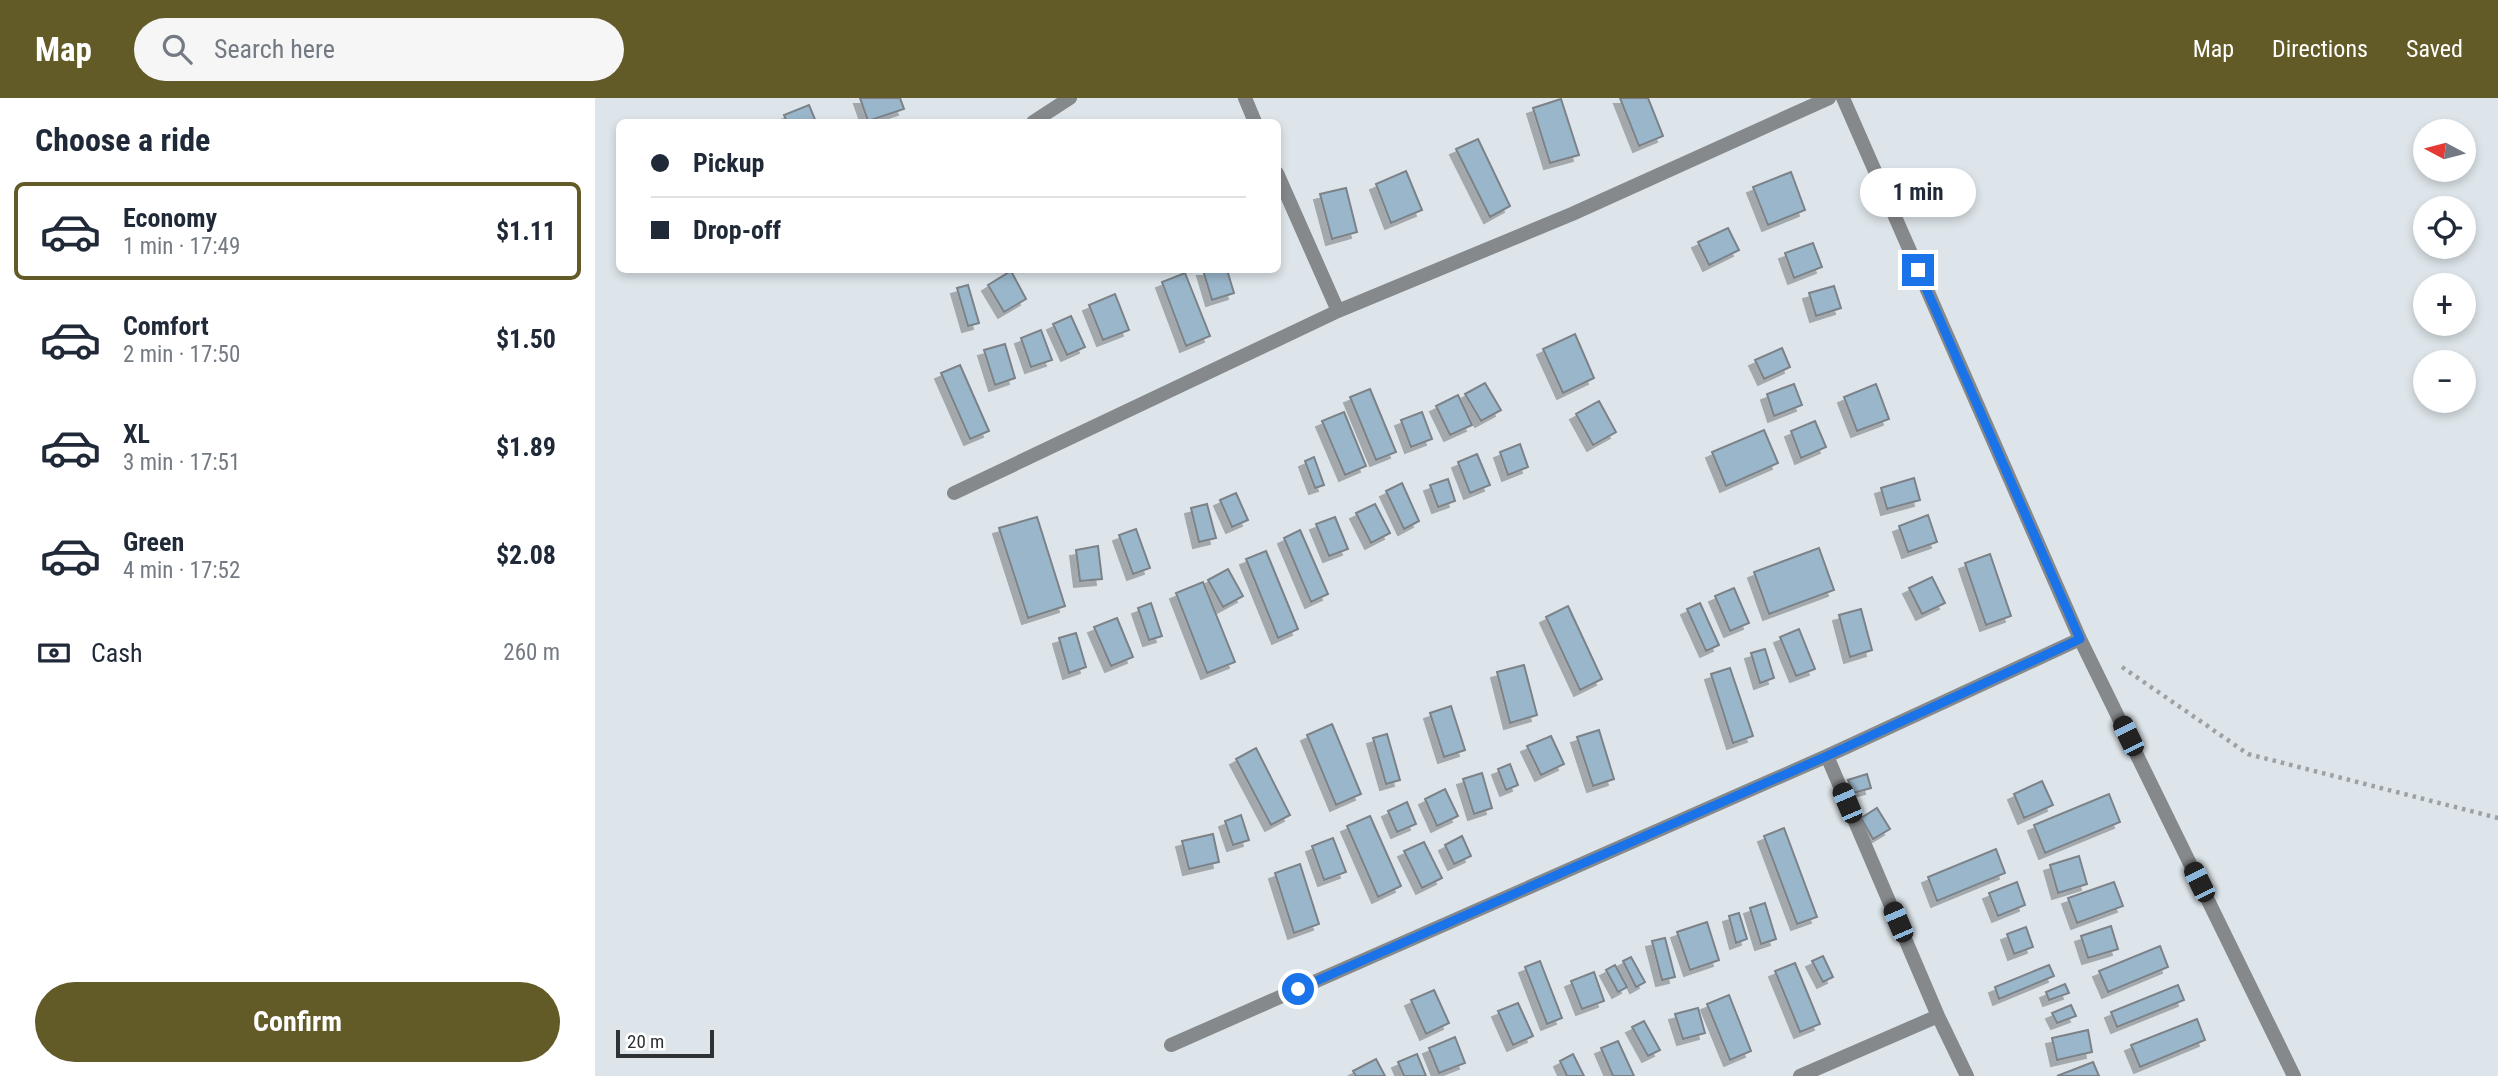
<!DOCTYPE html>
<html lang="en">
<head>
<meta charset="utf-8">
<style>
  body { margin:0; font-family:"Roboto Condensed",sans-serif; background:#f6f6f7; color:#1f2937; height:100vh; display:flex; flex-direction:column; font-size:26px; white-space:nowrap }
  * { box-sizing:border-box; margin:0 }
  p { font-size:23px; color:#747a83 }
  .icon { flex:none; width:38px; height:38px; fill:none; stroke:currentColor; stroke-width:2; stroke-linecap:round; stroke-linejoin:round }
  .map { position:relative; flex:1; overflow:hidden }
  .sheet { display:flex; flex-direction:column; background:#fff; width:595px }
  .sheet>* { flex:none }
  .hud { position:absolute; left:21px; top:21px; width:665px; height:154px; border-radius:10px; box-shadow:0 4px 10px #0003; display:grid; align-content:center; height:154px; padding:0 35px; background:#fff }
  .needle { width:46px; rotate:277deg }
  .controls { position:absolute; left:1818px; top:21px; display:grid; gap:14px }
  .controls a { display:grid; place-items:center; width:63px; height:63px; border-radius:50%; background:#fff; box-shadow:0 4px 10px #0003; font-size:35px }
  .scale { position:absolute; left:21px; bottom:18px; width:98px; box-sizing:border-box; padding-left:7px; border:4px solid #2f3234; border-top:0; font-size:19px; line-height:24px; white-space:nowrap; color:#2f3234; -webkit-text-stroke:5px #fff; paint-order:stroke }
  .end { position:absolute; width:32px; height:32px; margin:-16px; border:9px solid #1a73e8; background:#fff; box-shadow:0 0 0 4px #fff }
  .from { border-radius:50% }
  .bubble { position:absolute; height:49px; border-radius:24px; background:#fff; box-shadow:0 4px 10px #0003; font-size:23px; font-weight:700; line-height:49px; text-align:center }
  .car { position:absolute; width:21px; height:42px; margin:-21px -10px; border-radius:9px; box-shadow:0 0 5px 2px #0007; background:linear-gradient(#222 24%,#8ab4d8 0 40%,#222 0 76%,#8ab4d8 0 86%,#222 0) }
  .hud b { display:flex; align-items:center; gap:24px; height:66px; font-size:26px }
  .hud b+b { border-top:2px solid #e0e1e3 }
  .hud i { width:18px; height:18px; background:#1f2937 }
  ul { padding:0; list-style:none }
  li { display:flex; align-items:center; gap:21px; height:98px; margin:0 14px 10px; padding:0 21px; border:4px solid transparent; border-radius:10px }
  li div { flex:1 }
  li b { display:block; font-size:26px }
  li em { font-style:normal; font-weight:700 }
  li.active { border-color:#635b27 }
  li>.icon { width:63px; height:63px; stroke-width:1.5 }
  h2 { padding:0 35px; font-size:32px; line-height:84px }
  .pay { display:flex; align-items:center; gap:18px; height:77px; padding:0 35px; font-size:26px }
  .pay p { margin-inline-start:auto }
  .primary-button { display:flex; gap:14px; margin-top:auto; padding:14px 35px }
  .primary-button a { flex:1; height:80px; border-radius:42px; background:#635b27; color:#fff; font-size:28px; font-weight:700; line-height:80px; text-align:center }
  header { display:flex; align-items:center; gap:42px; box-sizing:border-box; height:98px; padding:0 35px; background:#635b27; color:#fff }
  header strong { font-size:33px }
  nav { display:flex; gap:38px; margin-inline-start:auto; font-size:24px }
  .search { width:490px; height:63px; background:#f6f6f7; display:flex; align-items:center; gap:18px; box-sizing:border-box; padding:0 24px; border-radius:38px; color:#747a83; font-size:26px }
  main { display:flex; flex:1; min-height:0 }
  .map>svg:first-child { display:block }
  .building { fill:#99b6cb; stroke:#7b8287; stroke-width:2; filter:url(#shadow) }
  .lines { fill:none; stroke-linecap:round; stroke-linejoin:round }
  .path { stroke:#9ba1a5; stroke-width:4.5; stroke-dasharray:3.5 5; stroke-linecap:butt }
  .minor { stroke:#86898b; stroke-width:14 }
  .route { stroke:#1a73e8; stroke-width:9 }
</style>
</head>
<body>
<header>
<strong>Map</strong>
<div class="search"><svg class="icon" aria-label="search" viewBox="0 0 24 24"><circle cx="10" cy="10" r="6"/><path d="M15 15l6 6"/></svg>Search here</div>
<nav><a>Map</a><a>Directions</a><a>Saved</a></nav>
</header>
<main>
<section class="sheet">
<h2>Choose a ride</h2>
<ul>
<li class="active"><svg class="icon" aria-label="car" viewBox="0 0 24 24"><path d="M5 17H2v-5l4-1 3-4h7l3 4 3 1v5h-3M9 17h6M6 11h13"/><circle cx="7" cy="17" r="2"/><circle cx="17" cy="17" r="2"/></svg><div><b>Economy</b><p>1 min · 17:49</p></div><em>$1.11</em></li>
<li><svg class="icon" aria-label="car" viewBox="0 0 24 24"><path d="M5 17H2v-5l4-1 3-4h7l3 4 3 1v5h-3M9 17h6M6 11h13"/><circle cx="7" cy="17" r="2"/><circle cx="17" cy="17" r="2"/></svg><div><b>Comfort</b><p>2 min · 17:50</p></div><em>$1.50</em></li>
<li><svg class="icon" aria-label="car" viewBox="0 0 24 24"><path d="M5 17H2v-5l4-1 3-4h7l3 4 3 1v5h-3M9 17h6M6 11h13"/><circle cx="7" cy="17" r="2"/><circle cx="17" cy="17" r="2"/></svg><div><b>XL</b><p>3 min · 17:51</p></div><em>$1.89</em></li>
<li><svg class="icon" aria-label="car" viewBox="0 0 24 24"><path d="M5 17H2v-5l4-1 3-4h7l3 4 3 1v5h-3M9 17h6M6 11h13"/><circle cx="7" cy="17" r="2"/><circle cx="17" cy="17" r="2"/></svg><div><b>Green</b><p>4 min · 17:52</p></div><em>$2.08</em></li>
</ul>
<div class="pay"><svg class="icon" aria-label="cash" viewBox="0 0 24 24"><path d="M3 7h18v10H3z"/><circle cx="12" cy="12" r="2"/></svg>Cash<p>260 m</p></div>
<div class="primary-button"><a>Confirm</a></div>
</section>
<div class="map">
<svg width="1903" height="978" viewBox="0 0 1903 978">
  <defs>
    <filter id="shadow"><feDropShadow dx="-6" dy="6" stdDeviation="0" flood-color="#0004"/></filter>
  </defs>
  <rect width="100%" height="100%" fill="#dde5ea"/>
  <path class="building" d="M265,0H305L309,11L273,23Z
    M1025,0H1053L1068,38L1044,48Z
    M966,1L984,57L955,65L938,10Z
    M214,7L221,24H192L189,17Z
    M883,41L915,108L895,119L861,51Z
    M811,73L827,112L796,125L781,86Z
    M1196,74L1210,112L1173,127L1158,89Z
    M751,90L762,134L737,141L725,96Z
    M1133,130L1144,152L1114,167L1103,144Z
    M1218,145L1227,169L1199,180L1190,155Z
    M608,172H632L639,195L617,202Z
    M416,173L431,201L409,214L393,187Z
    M590,175L615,238L591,248L567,184Z
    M373,187L384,225L373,228L362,190Z
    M1239,188L1246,210L1221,218L1214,195Z
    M520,196L534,232L508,242L494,207Z
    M476,218L490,249L472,257L458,226Z
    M446,232L457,262L436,269L426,240Z
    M980,236L999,280L968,295L948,251Z
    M410,246L420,280L400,287L389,252Z
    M1187,250L1195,269L1169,281L1160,262Z
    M365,267L394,333L375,341L346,275Z
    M890,285L906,312L886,323L870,296Z
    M1199,286L1207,307L1179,318L1172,296Z
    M1281,286L1294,321L1262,333L1249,299Z
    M775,291L801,354L781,362L755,299Z
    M863,297L877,327L855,337L841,308Z
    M1004,303L1021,334L998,347L981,316Z
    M749,314L771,368L750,377L727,323Z
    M827,314L837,341L816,349L806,322Z
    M1220,323L1231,349L1206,360L1196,333Z
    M1169,332L1183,365L1131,388L1117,354Z
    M925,346L933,369L913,377L905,354Z
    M882,356L895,387L875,395L863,364Z
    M719,359L729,387L720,390L710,363Z
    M1319,380L1325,402L1292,411L1286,390Z
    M853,381L860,403L843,409L835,387Z
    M807,385L824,423L809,431L791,393Z
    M641,395L653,422L637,429L625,402Z
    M612,406L621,440L604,444L596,410Z
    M780,406L795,435L776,445L761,415Z
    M1333,417L1342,444L1313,454L1304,428Z
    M442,419L470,508L433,520L404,430Z
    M740,419L753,451L734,458L721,426Z
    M541,431L555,470L538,476L524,437Z
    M705,432L733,496L716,504L689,440Z
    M503,448L507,481L485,483L481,452Z
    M1224,450L1239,492L1174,516L1159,474Z
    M671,453L703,531L683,540L651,461Z
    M1395,456L1416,518L1391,527L1370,465Z
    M633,471L648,498L628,509L613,482Z
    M1337,479L1350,505L1327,516L1314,490Z
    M608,484L640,564L612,575L581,495Z
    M1139,490L1154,525L1135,533L1120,498Z
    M556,505L567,538L554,542L543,510Z
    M1105,505L1124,547L1111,553L1092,511Z
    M973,508L1007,581L985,592L951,519Z
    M1266,511L1277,552L1255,559L1244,517Z
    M522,520L538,559L516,568L499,529Z
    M1204,531L1220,571L1201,578L1185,539Z
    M481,535L491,569L474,575L464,540Z
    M1170,551L1179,580L1165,585L1156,555Z
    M929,567L942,617L915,625L902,574Z
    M1135,570L1158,638L1138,645L1116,576Z
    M856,608L870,652L849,659L835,615Z
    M737,626L766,696L741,707L712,637Z
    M1004,632L1019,681L998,688L982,639Z
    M792,636L805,682L791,686L778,640Z
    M956,638L969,666L946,677L932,648Z
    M661,650L695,717L676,727L641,661Z
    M915,666L923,687L911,692L903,671Z
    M887,675L897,710L879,716L868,681Z
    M1272,676L1276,690L1258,695L1253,682Z
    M1447,683L1458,707L1429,720L1419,696Z
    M850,691L863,718L842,728L830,701Z
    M1514,696L1525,724L1450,755L1439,727Z
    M812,704L821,726L802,734L793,713Z
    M1282,710L1295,731L1278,741L1266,720Z
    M646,717L654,742L638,747L630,723Z
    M775,718L806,788L783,799L752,728Z
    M1189,730L1222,819L1202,826L1169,738Z
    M618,736L624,764L594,771L587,743Z
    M867,738L876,758L859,766L850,747Z
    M738,740L751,774L729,782L717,748Z
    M829,744L847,780L827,790L809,753Z
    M1401,751L1410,775L1342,803L1333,779Z
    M1484,758L1492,786L1463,795L1455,767Z
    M705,766L724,826L699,835L680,775Z
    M1422,784L1430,807L1403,818L1394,795Z
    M1519,784L1528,808L1482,825L1473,800Z
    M1170,805L1181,841L1166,846L1155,810Z
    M1144,815L1152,841L1141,845L1134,818Z
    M1112,824L1124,862L1095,872L1082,834Z
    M1516,828L1523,851L1493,860L1486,838Z
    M1431,829L1438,849L1419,856L1412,836Z
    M1070,840L1080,879L1067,882L1057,843Z
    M1565,848L1573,869L1513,894L1504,873Z
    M1228,858L1238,879L1228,884L1217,863Z
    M1036,859L1050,884L1041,889L1028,863Z
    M945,863L967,920L952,926L930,869Z
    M1200,865L1225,926L1205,934L1180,873Z
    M1020,867L1032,889L1023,894L1011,872Z
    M1454,867L1459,878L1404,901L1400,889Z
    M999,874L1009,903L987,911L976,883Z
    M1470,886L1474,895L1454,902L1451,894Z
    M1583,887L1589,902L1522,929L1516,914Z
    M839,892L854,925L831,936L816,902Z
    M1134,897L1156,953L1135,962L1112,906Z
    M923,905L938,938L918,947L903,913Z
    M1476,907L1481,918L1462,925L1457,915Z
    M1103,910L1110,935L1088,941L1080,916Z
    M1602,921L1610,942L1545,969L1536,947Z
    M1049,923L1065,952L1053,958L1037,929Z
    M1493,932L1497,954L1462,962L1457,940Z
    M860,939L870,965L844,975L834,950Z
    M1023,943L1039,978H1018L1006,950Z
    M822,956L831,978H809L803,964Z
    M978,956L989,978H972L965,963Z
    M781,961L790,978H761L758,973Z
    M1498,964L1504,978H1462Z"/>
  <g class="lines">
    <path class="path" d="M1527,569L1653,656L1903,720"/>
    <path class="minor" d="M650,0L660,24
      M1248,0L1485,541L1699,978
      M438,24L475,0
      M682,75L743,213
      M359,395L743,213L977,116L1234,0
      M1232,658L1343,918L1372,978
      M576,947L1232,658L1485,541
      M1205,978L1343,918"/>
  </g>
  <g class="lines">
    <path class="route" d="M703,891L1232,658L1485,541L1323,172"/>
  </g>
</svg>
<div class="controls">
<a><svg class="needle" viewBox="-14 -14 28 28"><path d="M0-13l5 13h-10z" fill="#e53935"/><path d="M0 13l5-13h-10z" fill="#747a83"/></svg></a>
<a><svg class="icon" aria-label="locate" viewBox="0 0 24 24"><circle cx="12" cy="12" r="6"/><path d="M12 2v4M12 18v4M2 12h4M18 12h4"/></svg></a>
<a>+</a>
<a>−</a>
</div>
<div class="scale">20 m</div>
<i class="end from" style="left:703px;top:891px"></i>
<i class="end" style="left:1323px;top:172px"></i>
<div class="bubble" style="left:1265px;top:70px;width:116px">1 min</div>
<i class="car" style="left:1533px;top:638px;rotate:334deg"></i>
<i class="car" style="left:1252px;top:705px;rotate:337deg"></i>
<i class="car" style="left:1604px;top:784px;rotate:334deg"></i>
<i class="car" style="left:1303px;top:824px;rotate:337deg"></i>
<div class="hud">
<b><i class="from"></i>Pickup</b>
<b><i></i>Drop-off</b>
</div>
</div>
</main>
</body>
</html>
